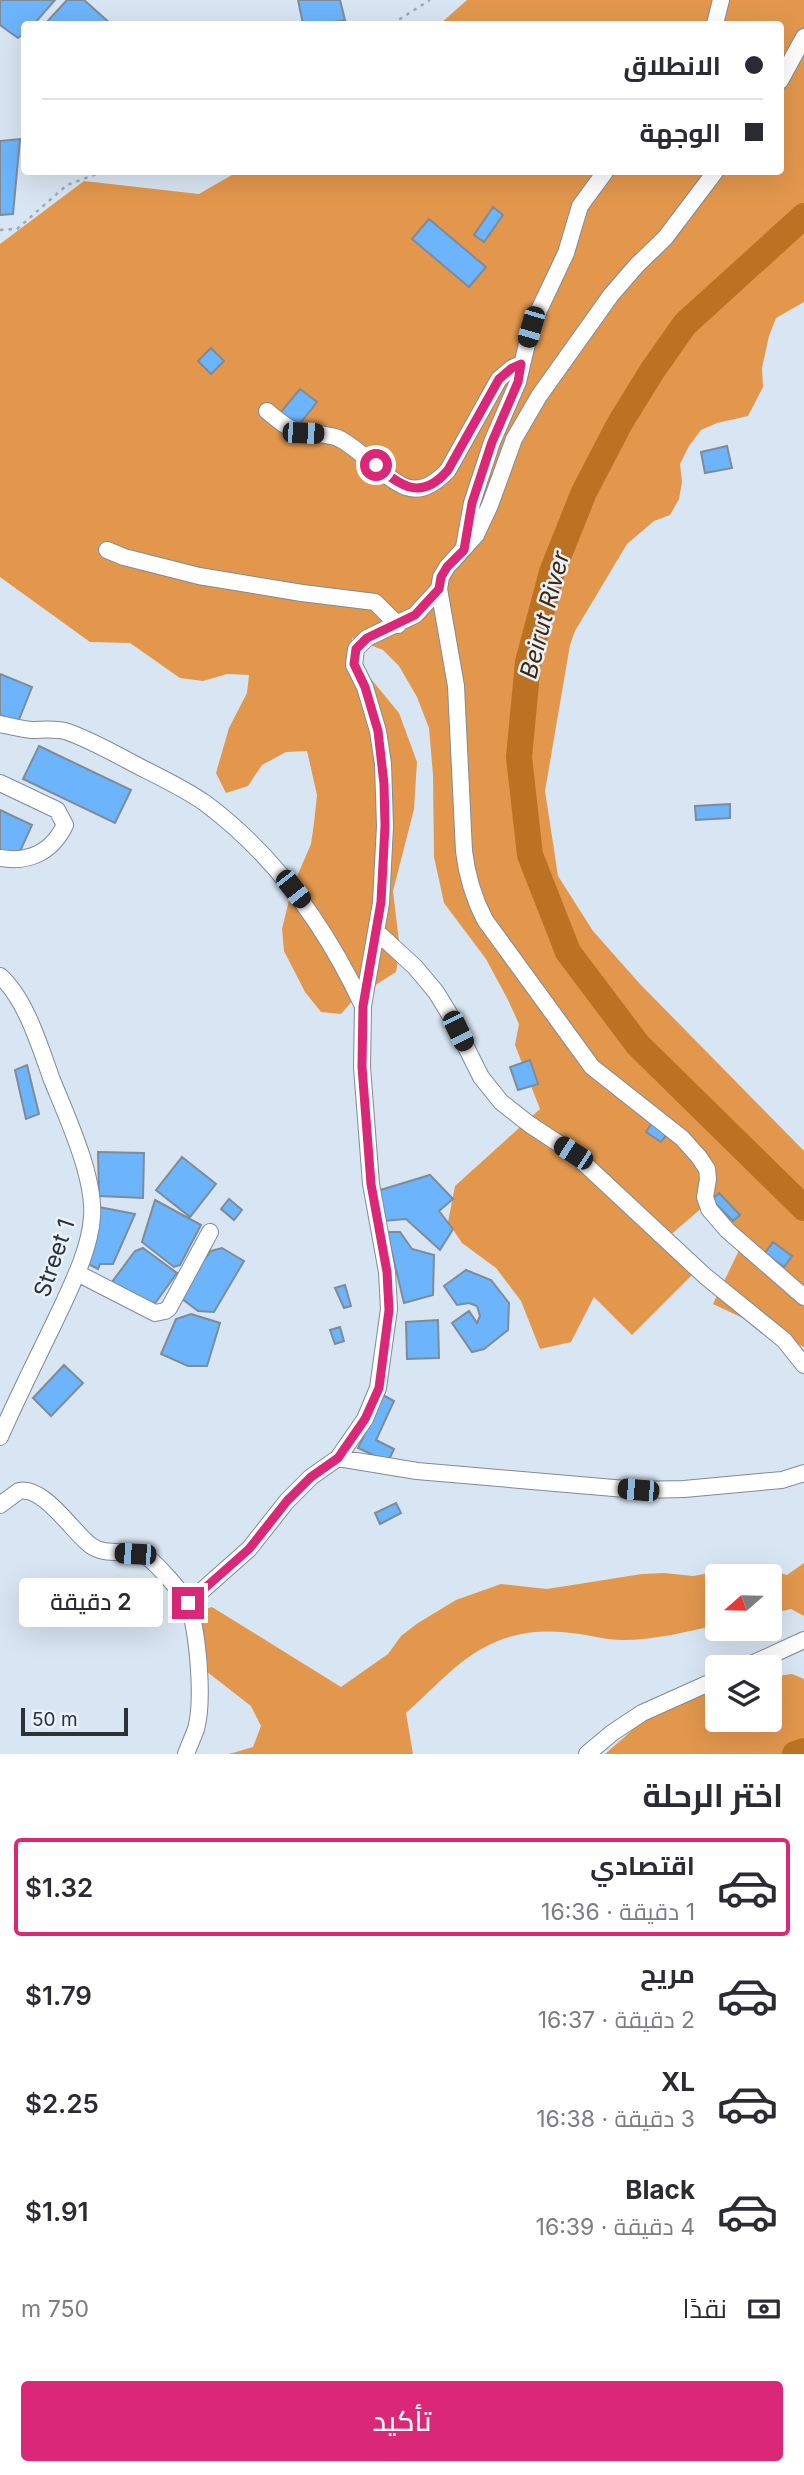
<!DOCTYPE html>
<html lang="ar">
<head>
<meta charset="utf-8">
<style>
  body { margin:0; font-family:Inter,Cairo,sans-serif; background:#f2f2f3; color:#2b2b33; direction:rtl; height:100vh; display:flex; flex-direction:column; font-size:26px; white-space:nowrap }
  * { box-sizing:border-box; margin:0 }
  p { font-size:23px; color:#7c7c81 }
  .icon { flex:none; width:38px; height:38px; fill:none; stroke:currentColor; stroke-width:2; stroke-linecap:round; stroke-linejoin:round }
  .map { position:relative; height:1754px; overflow:hidden; direction:ltr }
  .panel { display:flex; flex-direction:column; background:#fff; flex:1 }
  .panel>* { flex:none }
  .top-card { position:absolute; left:21px; top:21px; width:763px; height:154px; border-radius:7px; box-shadow:0 7px 28px #0002; direction:rtl; display:grid; align-content:center; height:154px; padding:0 21px; background:#fff }
  .needle { width:46px; rotate:250deg }
  .fabs { position:absolute; left:705px; top:1564px; display:grid; gap:14px }
  .fabs a { display:grid; place-items:center; width:77px; height:77px; border-radius:7px; background:#fff; box-shadow:0 7px 28px #0002; font-size:35px }
  .scale { position:absolute; left:21px; bottom:18px; width:107px; box-sizing:border-box; padding-left:7px; border:4px solid #2d3237; border-top:0; font-size:19px; line-height:24px; white-space:nowrap; color:#2d3237; -webkit-text-stroke:5px #e8f2fd; paint-order:stroke }
  .end { position:absolute; width:32px; height:32px; margin:-16px; border:9px solid #db2777; background:#fff; box-shadow:0 0 0 4px #fff }
  .from { border-radius:50% }
  .bubble { position:absolute; height:49px; border-radius:7px; background:#fff; box-shadow:0 7px 28px #0002; font-size:23px; font-weight:600; line-height:49px; text-align:center; direction:rtl }
  .car { position:absolute; width:21px; height:42px; margin:-21px -10px; border-radius:9px; box-shadow:0 0 5px 2px #0007; background:linear-gradient(#222 24%,#8ab4d8 0 40%,#222 0 76%,#8ab4d8 0 86%,#222 0) }
  .top-card b { display:flex; align-items:center; gap:24px; height:66px; font-size:26px }
  .top-card b+b { border-top:2px solid #e1e1e2 }
  .top-card i { width:18px; height:18px; background:#2b2b33 }
  ul { padding:0; list-style:none }
  li { display:flex; align-items:center; gap:21px; height:98px; margin:0 14px 10px; padding:0 7px; border:4px solid transparent; border-radius:7px }
  li div { flex:1 }
  li b { display:block; font-size:26px }
  li em { font-style:normal; font-weight:600 }
  li.current { border-color:#db2777 }
  li>.icon { width:63px; height:63px; stroke-width:1.5 }
  h2 { padding:0 21px; font-size:32px; line-height:84px }
  .pay { display:flex; align-items:center; gap:18px; height:77px; padding:0 21px; font-size:26px }
  .pay p { margin-inline-start:auto }
  .action { display:flex; gap:14px; margin-top:auto; padding:14px 21px }
  .action a { flex:1; height:80px; border-radius:7px; background:#db2777; color:#fff; font-size:28px; font-weight:600; line-height:80px; text-align:center }
  .map>svg:first-child { display:block }
  .forest { fill:#e2974d }
  .lines { fill:none; stroke-linecap:round; stroke-linejoin:round }
  .river { stroke:#bb7223; stroke-width:26 }
  .building { fill:#6cb4fc; stroke:#7f8b97; stroke-width:2 }
  .minor-casing { stroke:#7f8b97; stroke-width:18 }
  .path { stroke:#a1abb6; stroke-width:2.5; stroke-dasharray:3.5 5; stroke-linecap:butt }
  .minor { stroke:#fff; stroke-width:16 }
  .route { stroke:#db2777; stroke-width:9 }
  .labels { text-anchor:middle; stroke-width:5; stroke-linejoin:round; paint-order:stroke }
  .street-label { font-size:23px; fill:#2d3237; stroke:#e8f2fd }
  .water-label { font-size:24px; font-style:italic; fill:#442606; stroke:#e8f2fd }
</style>
</head>
<body>
<div class="map">
<svg width="804" height="1754" viewBox="0 0 804 1754">
  <rect width="100%" height="100%" fill="#d8e5f2"/>
  <path class="forest" d="M467,0H804V302L776,318L769,336L762,368L763,387L748,416L717,423L701,430L689,446L680,464L682,482L679,499L670,515L654,521L627,544L575,631L570,645L545,791L558,876L593,931L640,984L804,1151V1347L713,1304L744,1240L704,1206L660,1244L693,1274L632,1335L594,1297L571,1342L540,1349L521,1301L496,1268L462,1243L448,1222L455,1186L540,1109L515,1045L519,1024L508,1000L486,959L444,903L434,857L433,775L429,728L417,697L399,666L383,650L352,638L354,663L371,679L399,713L417,762L414,809L393,891L400,950L396,972L355,998L341,1014L321,1012L305,992L284,951L282,929L292,888L311,844L314,823L317,795L307,751L286,752L262,765L248,786L226,793L216,773L229,728L247,693L249,675L227,674L203,681L180,678L130,643L90,642L0,577V244L84,181L199,194L237,172H780V24H440Z
    M804,1563V1616L791,1609L770,1614V1577H718L717,1625C686,1632 655,1640 622,1640C608,1640 593,1636 579,1634C546,1629 514,1631 485,1647C456,1662 431,1691 406,1713L413,1754H229L253,1747L261,1726L251,1706L193,1661L189,1614L212,1607L341,1687L388,1654L401,1636L418,1623L456,1600L501,1584L547,1589L642,1574L664,1573L693,1576L739,1568H763L787,1575Z
    M792,1674L804,1679V1754H605L636,1727L695,1689L717,1686L718,1720H770V1677Z"/>
  <g class="lines">
    <path class="river" d="M804,216L685,324L652,371L620,423L584,492L552,572L528,662L519,757L530,855L568,952L638,1045L804,1208
      M795,1754L804,1751"/>
  </g>
  <path class="building" d="M0,0H55L34,24H24V33L18,38L0,25Z
    M67,0H84L111,24H45Z
    M298,0H340L345,20L324,24H303Z
    M20,139L13,214L0,215V141Z
    M493,207L503,215L484,242L474,235Z
    M429,219L486,267L469,287L412,239Z
    M211,348L224,361L211,374L198,361Z
    M300,389L317,402L298,426L281,412Z
    M727,446L732,468L705,473L701,452Z
    M0,674L32,687L18,722L0,715Z
    M39,746L131,790L115,823L23,779Z
    M730,804V818L696,820L695,806Z
    M0,810L32,825L17,858L0,850Z
    M530,1060L538,1084L518,1090L510,1067Z
    M27,1065L39,1114L26,1119L15,1070Z
    M652,1123L667,1134L661,1142L646,1132Z
    M98,1152L144,1153L143,1198L99,1196Z
    M182,1157L216,1184L190,1217L156,1190Z
    M430,1175L453,1199L439,1211L453,1229L440,1250L406,1219L383,1221L377,1191Z
    M719,1193L740,1215L733,1221L712,1200Z
    M229,1199L242,1210L234,1220L221,1209Z
    M155,1200L201,1225L180,1265L174,1267L142,1242Z
    M99,1207L135,1214L113,1264H100L98,1269L88,1264Z
    M387,1232H400L412,1249L434,1255L433,1295L404,1303Z
    M773,1242L792,1256L784,1267L765,1253Z
    M143,1248L177,1273L156,1302L145,1306L112,1282L135,1251Z
    M222,1248L244,1261L214,1312L198,1311L177,1295L211,1251Z
    M466,1270L491,1280L509,1303L508,1330L484,1349L472,1352L452,1323L469,1311L477,1323L480,1316L477,1306L469,1303L457,1305L444,1286Z
    M345,1285L351,1306L344,1308L335,1288Z
    M191,1314L220,1323L207,1366H188L161,1354L176,1319Z
    M438,1320L439,1358L407,1359L406,1322Z
    M340,1327L344,1341L335,1344L330,1330Z
    M64,1365L83,1383L51,1416L33,1398Z
    M383,1395L394,1401L376,1440L394,1449L388,1462L358,1448Z
    M396,1503L401,1513L380,1524L375,1513Z"/>
  <g class="lines">
    <defs>
      <path id="minor" d="M715,24L721,0
        M780,81L804,37
        M715,172L665,238L637,265L611,295L539,396L514,439L490,505L476,535L447,567L441,577L439,589L456,686L464,851C467,877 473,897 485,920L592,1067L682,1138L699,1157L707,1169L708,1179L705,1197L709,1209L727,1230L804,1297
        M267,411C278,420 289,430 303,433C316,435 328,433 340,439C363,451 385,479 406,487C423,493 437,482 448,470L499,379L512,368L521,364
        M464,547L472,503L492,442L518,382L531,327L566,253L580,206L605,172
        M107,550L124,557L199,576L302,593L375,602L398,625
        M0,724C10,726 21,729 31,730C44,730 56,728 68,732C93,741 117,755 140,767C162,778 185,789 205,803C276,856 326,927 363,1006
        M0,783L57,810L65,825C52,852 29,863 0,858
        M377,932L415,967L436,992L450,1015L481,1077L501,1102L529,1124L573,1153L705,1276L784,1340L804,1365
        M0,976C26,999 40,1047 52,1080C67,1117 95,1177 92,1217C90,1246 76,1276 64,1302C43,1347 20,1391 0,1437
        M77,1273L155,1313L165,1311L169,1308L210,1232
        M338,1458L417,1471L637,1490L684,1489L782,1480L804,1473
        M0,1505L19,1491C44,1486 72,1531 90,1545C107,1558 130,1547 147,1557C157,1564 185,1595 189,1606C198,1635 204,1700 196,1729C193,1737 189,1746 186,1754
        M188,1603L249,1549L287,1501L311,1477L338,1458L365,1419L378,1388L389,1309L387,1272L371,1184L362,1067L363,1006L381,903L385,826L383,764L378,731L365,687L354,665L356,649L367,638L415,615L439,589
        M743,1668L804,1640
        M587,1754L612,1733L642,1713L718,1679"/>
    </defs>
    <use href="#minor" class="minor-casing"/>
    <path class="path" d="M392,24L430,0
      M0,230L17,229L67,185L102,172"/>
    <use href="#minor" class="minor"/>
  </g>
  <g class="lines">
    <path class="route" d="M188,1603L249,1549L287,1501L311,1477L338,1458L365,1419L379,1388L389,1310L387,1272L371,1184L362,1067L363,1006L381,902L385,826L384,784L378,731L365,687L354,664L356,649L367,638L415,615L439,589L441,577L447,567L464,550L472,503L492,442L518,382L521,364L512,368L499,379L448,470C422,501 401,487 376,465"/>
  </g>
  <g class="labels">
    <g class="street-label">
      <text transform="translate(54 1258) rotate(-71)" y="8">Street 1</text>
    </g>
    <g class="water-label">
      <text transform="translate(545 615) rotate(-75)" y="8">Beirut River</text>
    </g>
  </g>
</svg>
<div class="fabs">
<a><svg class="needle" viewBox="-14 -14 28 28"><path d="M0-13l5 13h-10z" fill="#e53935"/><path d="M0 13l5-13h-10z" fill="#7c7c81"/></svg></a>
<a><svg class="icon" aria-label="layers" viewBox="0 0 24 24"><path d="M12 4l9 5-9 5-9-5zM3 14l9 5 9-5"/></svg></a>
</div>
<div class="scale">50 m</div>
<i class="end from" style="left:376px;top:465px"></i>
<i class="end" style="left:188px;top:1603px"></i>
<div class="bubble" style="left:19px;top:1578px;width:144px">2 دقيقة</div>
<i class="car" style="left:531px;top:327px;rotate:196deg"></i>
<i class="car" style="left:303px;top:433px;rotate:92deg"></i>
<i class="car" style="left:293px;top:889px;rotate:142deg"></i>
<i class="car" style="left:458px;top:1031px;rotate:154deg"></i>
<i class="car" style="left:573px;top:1153px;rotate:303deg"></i>
<i class="car" style="left:638px;top:1490px;rotate:275deg"></i>
<i class="car" style="left:135px;top:1554px;rotate:273deg"></i>
<div class="top-card">
<b><i class="from"></i>الانطلاق</b>
<b><i></i>الوجهة</b>
</div>
</div>
<section class="panel">
<h2>اختر الرحلة</h2>
<ul>
<li class="current"><svg class="icon" aria-label="car" viewBox="0 0 24 24"><path d="M5 17H2v-5l4-1 3-4h7l3 4 3 1v5h-3M9 17h6M6 11h13"/><circle cx="7" cy="17" r="2"/><circle cx="17" cy="17" r="2"/></svg><div><b>اقتصادي</b><p>1 دقيقة · 16:36</p></div><em>$1.32</em></li>
<li><svg class="icon" aria-label="car" viewBox="0 0 24 24"><path d="M5 17H2v-5l4-1 3-4h7l3 4 3 1v5h-3M9 17h6M6 11h13"/><circle cx="7" cy="17" r="2"/><circle cx="17" cy="17" r="2"/></svg><div><b>مريح</b><p>2 دقيقة · 16:37</p></div><em>$1.79</em></li>
<li><svg class="icon" aria-label="car" viewBox="0 0 24 24"><path d="M5 17H2v-5l4-1 3-4h7l3 4 3 1v5h-3M9 17h6M6 11h13"/><circle cx="7" cy="17" r="2"/><circle cx="17" cy="17" r="2"/></svg><div><b>XL</b><p>3 دقيقة · 16:38</p></div><em>$2.25</em></li>
<li><svg class="icon" aria-label="car" viewBox="0 0 24 24"><path d="M5 17H2v-5l4-1 3-4h7l3 4 3 1v5h-3M9 17h6M6 11h13"/><circle cx="7" cy="17" r="2"/><circle cx="17" cy="17" r="2"/></svg><div><b>Black</b><p>4 دقيقة · 16:39</p></div><em>$1.91</em></li>
</ul>
<div class="pay"><svg class="icon" aria-label="cash" viewBox="0 0 24 24"><path d="M3 7h18v10H3z"/><circle cx="12" cy="12" r="2"/></svg>نقدًا<p>750 m</p></div>
<div class="action"><a>تأكيد</a></div>
</section>
</body>
</html>
